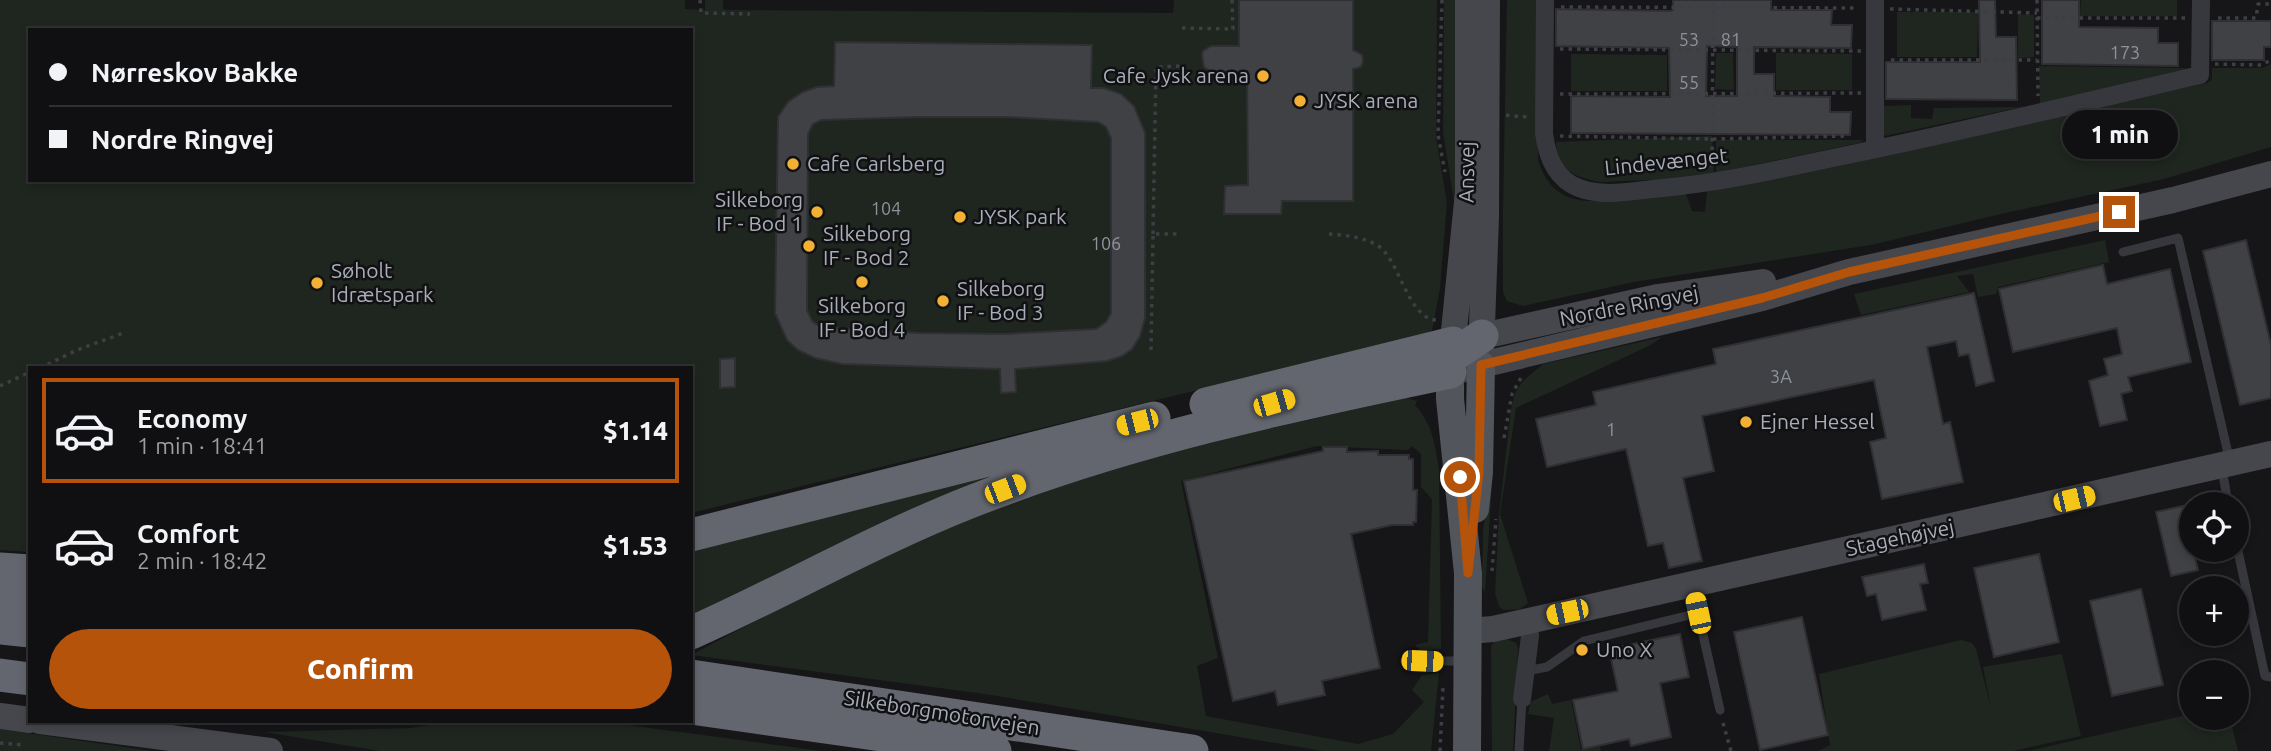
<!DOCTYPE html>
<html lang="en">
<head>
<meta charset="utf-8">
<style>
  body { margin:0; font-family:Ubuntu,sans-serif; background:#1e1e20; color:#f1f3f6; height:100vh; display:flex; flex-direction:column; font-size:26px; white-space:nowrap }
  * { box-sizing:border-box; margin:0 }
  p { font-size:23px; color:#9c9d9f }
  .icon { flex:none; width:38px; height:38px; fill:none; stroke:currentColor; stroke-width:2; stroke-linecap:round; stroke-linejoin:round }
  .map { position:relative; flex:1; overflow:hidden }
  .details { position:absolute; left:28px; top:366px; width:665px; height:357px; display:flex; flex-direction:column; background:#101012; border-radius:0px; box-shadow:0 4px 10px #0003,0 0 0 2px #303032 }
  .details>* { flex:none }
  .banner { position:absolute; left:28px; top:28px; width:665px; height:154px; border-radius:0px; box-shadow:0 4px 10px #0003,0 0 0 2px #303032; display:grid; align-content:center; height:154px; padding:0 21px; background:#101012 }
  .tools { position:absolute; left:2179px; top:492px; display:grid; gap:14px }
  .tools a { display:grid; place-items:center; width:70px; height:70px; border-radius:50%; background:#101012; box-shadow:0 4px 10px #0003,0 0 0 2px #303032; font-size:35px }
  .end { position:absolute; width:32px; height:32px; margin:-16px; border:9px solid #b45309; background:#fff; box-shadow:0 0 0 4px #fff }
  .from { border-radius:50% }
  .bubble { position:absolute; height:49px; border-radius:24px; background:#101012; box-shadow:0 4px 10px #0003,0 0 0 2px #303032; font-size:23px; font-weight:800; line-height:49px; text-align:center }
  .car { position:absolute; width:21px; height:42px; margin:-21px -10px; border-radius:9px; box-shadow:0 0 5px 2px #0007; background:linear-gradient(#f5c518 24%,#345 0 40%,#f5c518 0 76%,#345 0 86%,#f5c518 0) }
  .banner b { display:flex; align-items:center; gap:24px; height:66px; font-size:26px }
  .banner b+b { border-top:2px solid #303032 }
  .banner i { width:18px; height:18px; background:#f1f3f6 }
  ul { padding:12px 0 0; list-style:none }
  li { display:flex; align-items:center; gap:21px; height:105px; margin:0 14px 10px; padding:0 7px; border:4px solid transparent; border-radius:0px }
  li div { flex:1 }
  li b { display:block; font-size:26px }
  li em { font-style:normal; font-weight:800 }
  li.on { border-color:#b45309 }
  li>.icon { width:63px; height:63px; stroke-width:1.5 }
  .button { display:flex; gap:14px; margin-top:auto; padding:14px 21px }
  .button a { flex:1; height:80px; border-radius:42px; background:#b45309; color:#fff; font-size:28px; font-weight:800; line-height:80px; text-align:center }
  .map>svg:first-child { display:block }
  .green { fill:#1e261f; fill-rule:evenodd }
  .building { fill:#404145; stroke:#303034; stroke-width:2; fill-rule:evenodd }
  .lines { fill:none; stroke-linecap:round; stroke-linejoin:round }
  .path { stroke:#3d3f44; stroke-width:3.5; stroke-dasharray:3.5 5; stroke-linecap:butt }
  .lane { stroke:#37383d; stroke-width:9 }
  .street { stroke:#37383d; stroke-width:18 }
  .secondary { stroke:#45474d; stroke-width:26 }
  .primary { stroke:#53555c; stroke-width:28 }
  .highway { stroke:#63666e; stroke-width:33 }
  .route { stroke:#b45309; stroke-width:9 }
  .poi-dot { fill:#f2b134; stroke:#111113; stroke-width:2.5 }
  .labels { text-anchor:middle; stroke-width:5; stroke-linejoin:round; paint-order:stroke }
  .number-label { font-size:18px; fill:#8e929b }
  .poi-label { font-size:21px; fill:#a8adb8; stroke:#111113; text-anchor:start }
  .street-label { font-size:21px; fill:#a8adb8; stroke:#111113 }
</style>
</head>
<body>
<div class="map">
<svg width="2271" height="751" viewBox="0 0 2271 751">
  <rect width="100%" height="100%" fill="#161618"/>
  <path class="green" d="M0,0H685V9L705,10V0H723V9L729,10L1173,13L1174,0H1437L1436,138L1447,203L1440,288L1432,331L1365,356L1363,350L691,513V368H30V552L0,550ZM30,30H691V180H30Z
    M1444,0H1457L1456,171L1454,201L1443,133Z
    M1507,0H1537L1538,160C1553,208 1589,203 1629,198C1648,196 1666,193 1685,191L1692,211L1705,212L1707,191L2207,83L2212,80V68H2262L2271,64V147L2164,179L2005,213L1871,245L1634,282L1523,306L1507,301L1503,292V209Z
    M2081,0H2177V16H2080Z
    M1897,12H1978L1977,57H1897Z
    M2018,14L2034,15V57L2018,58Z
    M1716,53H1733L1734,90L1715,89Z
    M1776,53L1852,54V90H1776Z
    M1571,54L1667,55V91H1571Z
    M2039,66L2185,68L2182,72L2040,104Z
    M1911,105V118L1932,119L1934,108L2021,107L1885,136L1883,133L1884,106Z
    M1712,136L1714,177L1600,182C1574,177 1557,170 1556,142Z
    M1716,140H1864L1859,143L1716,173Z
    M2105,240L2109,262L1998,287L1996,294L1978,297L1973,274L1957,276L1969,292L1861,315L1854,294Z
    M1662,337L1651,345L1516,408L1500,514L1528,603L1520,609L1503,610L1499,606L1495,593L1499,515L1511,409L1515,393L1523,381L1543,364Z
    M1406,398L1417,401L1415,405C1433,425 1435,444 1439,470L1441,649L1421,651L1415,645L1428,642L1432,499L1421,487V454L1412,446L1408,450L1317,446L1181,481L1218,658L1197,666L1206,716L1358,744L1393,734L1424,702L1412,690L1422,675L1439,673L1431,751H1323L985,694L691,655L808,593L930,533L1058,484L1143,457Z
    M1053,449L691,616V541Z
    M1493,469L1485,593L1482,587L1483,529Z
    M1507,639L1516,643L1518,648L1513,751H1492L1491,646L1494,642Z
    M1961,640L1972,643L1976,649L1991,708L1983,667L2062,654L2081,736L2013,751H1818L1830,745L1819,674Z
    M1548,694L1552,704L1571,700L1581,750L1600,747L1601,751H1549L1554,718L1528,714L1530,702Z
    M2191,714V718H2230L2238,751H2028Z
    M453,721H598L821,751H380L264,732L410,728Z
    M0,729L152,751H0Z"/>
  <path class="building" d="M1239,0H1353V50L1362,55L1363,61L1361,67L1353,69V201H1282L1281,214H1224L1225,186L1248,185L1247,73H1213L1204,67L1202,55L1203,51L1211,46H1239Z
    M1673,0H1771V10H1832L1831,25H1852L1851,48L1754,47V74H1774V96L1830,97V112H1851L1850,135L1571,133V96L1670,97L1669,48L1556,46V9L1671,11L1673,10ZM1707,46L1737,47V96H1706Z
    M1979,0H1995L1996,37H2016L2017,100L1886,99V62H1980Z
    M2042,0H2079V27L2158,28V43H2178V66L2042,64Z
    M2212,21H2271V47H2264V60H2212Z
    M835,42L1092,45L1091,88H1104L1121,94L1134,106L1145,133V318L1140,336L1132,349L1122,356L1107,361L1015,369L1016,392L1001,393L1000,369L842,364L815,358L798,350L787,340L775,313L778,117L788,102L803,92L817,87L834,86ZM919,117H1007L1098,122L1106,127L1111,138V313L1106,322L1096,329L1004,334L919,333L820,327L812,321L807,310L808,134L813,124L821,120Z
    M2246,240L2271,345V398L2240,405L2203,251Z
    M2103,265L2107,284L2170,269L2191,362L2128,377L2132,391L2121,394L2127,420L2100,426L2089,381L2108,375L2104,359L2122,354L2117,328L2013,352L1999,289Z
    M1974,293L1994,381L1976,386L1969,354L1959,356L1956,341L1927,347L1943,424L1950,422L1963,482L1882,499L1870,442L1886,438L1874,380L1702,416L1714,471L1683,478L1702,561L1669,568L1663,543L1648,546L1626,449L1547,467L1536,419L1596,405L1593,392L1716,364L1713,349Z
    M735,358V387L720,388V359Z
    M1323,447H1347V452L1378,451V455H1409V459H1413V490H1417L1416,522H1413V525H1392L1351,534L1380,668L1322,681L1325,695L1278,705L1275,691L1233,701L1184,481L1323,451Z
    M2183,506L2191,550H2193L2198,570L2171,576L2156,512Z
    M2039,554L2059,642L1994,657L1974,568Z
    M1924,564L1928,583L1920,584L1926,610L1882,620L1876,594L1867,596L1862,577Z
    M2141,589L2163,685L2112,696L2090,601Z
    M1802,617L1828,735L1760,750L1734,632Z
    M1680,634L1689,677L1660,683L1671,737L1631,746L1629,739L1583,749L1573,700L1618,691L1609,649Z"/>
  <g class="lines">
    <path class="path" d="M700,0L701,13L750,14
      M1442,0L1438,135L1445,172
      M2037,0L2038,96
      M1561,7L1858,8
      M1890,9L2037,13
      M2037,18H2186
      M2218,18H2256L2258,4H2271
      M1182,28L1233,29L1232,0
      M1560,49L1861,51
      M1891,60H2037
      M2215,64L2261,65L2271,60
      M1560,94L1861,93
      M1506,115L1522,117L1530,116
      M1560,136L1711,139L1847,136
      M1712,167L1713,0
      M1153,234L1156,67L1182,66
      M1329,234C1345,235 1362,237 1377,245C1400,259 1407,318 1436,320
      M1151,350L1153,234H1181
      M40,368L77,350L126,332
      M0,386L30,372
      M1504,438L1512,394L1522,376
      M1492,571L1496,519
      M1723,723L1731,751
      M0,743L22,745
      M1440,751L1443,687"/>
    <path class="lane" d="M2123,252L2178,238L2230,462
      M2222,468L2228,504
      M2236,542L2265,676L2271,677
      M1692,586L1720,710
      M1405,661H1462
      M1526,671L1547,667L1584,641L1698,613
      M1519,751L1522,699"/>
    <path class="street" d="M1545,0L1544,133C1547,157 1555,179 1579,188C1605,198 1636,190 1663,188C1727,182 1789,167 1852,154C1969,130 2084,102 2200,75L2201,0
      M1875,149V0
      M1522,699L1530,636L1529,621"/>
    <path class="secondary" d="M1465,340L1658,297L1763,282
      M1481,352L1486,217L1487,0
      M1451,360L1468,192V0
      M1460,370L1762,298L1849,272L2173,200L2271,174
      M1468,631L1493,629L2271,454
      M0,716L30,720
      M40,721L270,751"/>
    <path class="primary" d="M1450,372V399L1468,573L1467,751
      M1475,509L1479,472L1481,365"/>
    <path class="highway" d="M1438,360L1451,357L1482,336
      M1206,404L1453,343
      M691,535L1154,418
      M0,569L30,571
      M0,597L30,600
      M0,628L30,631
      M691,633C785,591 874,540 970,502C1124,441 1287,406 1450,372
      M0,675L30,679
      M691,676L1192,751
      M691,708L995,751"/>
  </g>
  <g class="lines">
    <path class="route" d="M1460,477L1468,573L1479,472L1481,365L1762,298L1849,272L2119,212"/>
  </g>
  <g class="poi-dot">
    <circle cx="1263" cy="76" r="7"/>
    <circle cx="1300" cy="101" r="7"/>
    <circle cx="793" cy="164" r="7"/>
    <circle cx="817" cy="212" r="7"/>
    <circle cx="960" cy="217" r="7"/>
    <circle cx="809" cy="246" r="7"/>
    <circle cx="862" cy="282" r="7"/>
    <circle cx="317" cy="283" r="7"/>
    <circle cx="943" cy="301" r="7"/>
    <circle cx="1746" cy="422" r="7"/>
    <circle cx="1582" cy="650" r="7"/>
  </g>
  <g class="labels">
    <g class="number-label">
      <text x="1689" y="46">53</text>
      <text x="1731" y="46">81</text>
      <text x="2125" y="59">173</text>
      <text x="1689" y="89">55</text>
      <text x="886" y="215">104</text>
      <text x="1106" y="250">106</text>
      <text x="1781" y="383">3A</text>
      <text x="1611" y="436">1</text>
    </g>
    <g class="poi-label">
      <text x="1249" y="83" text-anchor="end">Cafe Jysk arena</text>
      <text x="1314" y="108">JYSK arena</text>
      <text x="807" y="171">Cafe Carlsberg</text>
      <text x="803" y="207" text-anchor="end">Silkeborg<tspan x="803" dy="24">IF - Bod 1</tspan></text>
      <text x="974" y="224">JYSK park</text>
      <text x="823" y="241">Silkeborg<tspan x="823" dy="24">IF - Bod 2</tspan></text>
      <text x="331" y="278">Søholt<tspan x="331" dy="24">Idrætspark</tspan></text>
      <text x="957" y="296">Silkeborg<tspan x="957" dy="24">IF - Bod 3</tspan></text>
      <text x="862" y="313" text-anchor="middle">Silkeborg<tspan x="862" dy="24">IF - Bod 4</tspan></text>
      <text x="1760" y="429">Ejner Hessel</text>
      <text x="1596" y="657">Uno X</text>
    </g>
    <g class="street-label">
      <text transform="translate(1666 162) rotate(-6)" y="7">Lindevænget</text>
      <text transform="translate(1467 172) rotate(-89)" y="7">Ansvej</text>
      <text transform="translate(1629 306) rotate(-11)" y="7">Nordre Ringvej</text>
      <text transform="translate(1900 538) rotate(-12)" y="7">Stagehøjvej</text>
      <text transform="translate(942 713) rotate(9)" y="7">Silkeborgmotorvejen</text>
    </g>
  </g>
</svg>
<div class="tools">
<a><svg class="icon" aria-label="locate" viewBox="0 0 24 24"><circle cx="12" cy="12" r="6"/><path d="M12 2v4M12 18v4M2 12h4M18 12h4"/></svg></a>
<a>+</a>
<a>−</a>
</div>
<i class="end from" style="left:1460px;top:477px"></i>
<i class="end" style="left:2119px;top:212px"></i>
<div class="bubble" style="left:2062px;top:110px;width:116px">1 min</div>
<i class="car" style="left:1274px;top:403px;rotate:74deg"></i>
<i class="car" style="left:1137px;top:422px;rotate:256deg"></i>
<i class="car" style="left:1005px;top:489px;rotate:69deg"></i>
<i class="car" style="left:2074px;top:499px;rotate:77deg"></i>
<i class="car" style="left:1567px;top:612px;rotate:258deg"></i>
<i class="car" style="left:1698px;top:613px;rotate:348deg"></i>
<i class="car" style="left:1422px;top:661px;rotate:92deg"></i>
<div class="banner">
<b><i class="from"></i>Nørreskov Bakke</b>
<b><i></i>Nordre Ringvej</b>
</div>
<section class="details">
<ul>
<li class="on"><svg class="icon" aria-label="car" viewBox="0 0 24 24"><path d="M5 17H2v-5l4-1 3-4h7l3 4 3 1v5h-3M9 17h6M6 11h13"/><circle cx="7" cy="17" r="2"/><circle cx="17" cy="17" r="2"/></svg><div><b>Economy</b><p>1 min · 18:41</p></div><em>$1.14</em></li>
<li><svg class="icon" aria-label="car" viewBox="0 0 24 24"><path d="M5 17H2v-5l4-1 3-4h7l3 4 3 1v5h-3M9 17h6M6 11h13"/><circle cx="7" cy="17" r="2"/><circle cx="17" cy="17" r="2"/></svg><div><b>Comfort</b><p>2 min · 18:42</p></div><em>$1.53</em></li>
</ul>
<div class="button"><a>Confirm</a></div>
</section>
</div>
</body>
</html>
